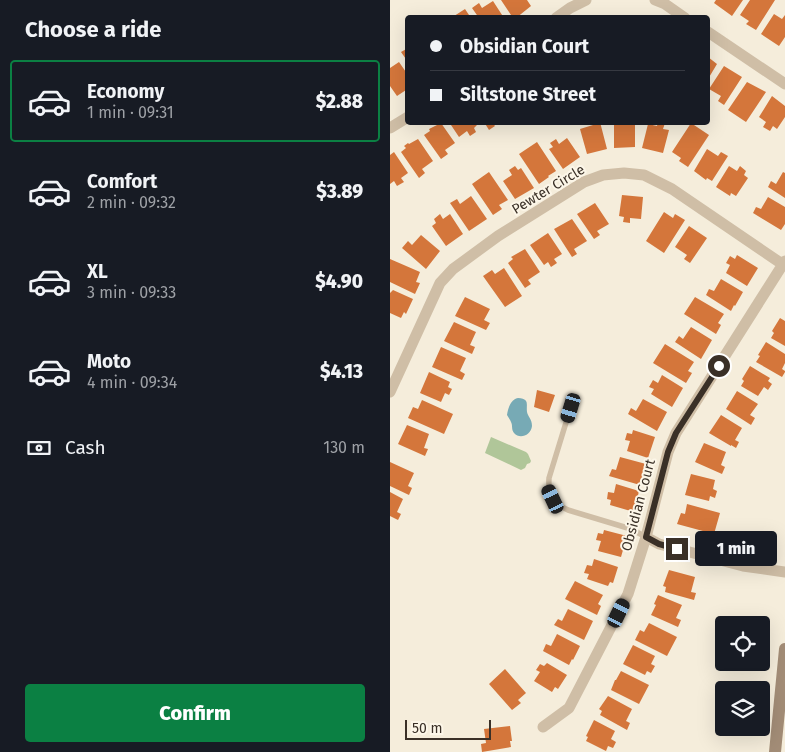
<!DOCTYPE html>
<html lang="en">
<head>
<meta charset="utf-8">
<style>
  body { margin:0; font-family:"Fira Sans",sans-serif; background:#242831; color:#f1f3f6; height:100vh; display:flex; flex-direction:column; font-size:19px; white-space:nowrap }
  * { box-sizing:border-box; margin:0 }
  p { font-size:16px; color:#9ea1a6 }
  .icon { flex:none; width:28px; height:28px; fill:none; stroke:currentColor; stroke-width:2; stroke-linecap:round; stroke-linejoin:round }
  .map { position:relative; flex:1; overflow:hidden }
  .details { display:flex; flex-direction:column; background:#171b24; width:390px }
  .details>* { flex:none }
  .guide { position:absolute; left:15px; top:15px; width:305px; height:110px; border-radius:5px; box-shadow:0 5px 20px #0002; display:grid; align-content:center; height:110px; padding:0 25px; background:#171b24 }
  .buttons { position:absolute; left:325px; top:616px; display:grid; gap:10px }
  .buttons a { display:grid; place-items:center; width:55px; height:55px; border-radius:5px; background:#171b24; box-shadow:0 5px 20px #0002; font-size:25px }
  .scale { position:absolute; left:15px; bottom:12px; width:86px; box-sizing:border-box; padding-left:5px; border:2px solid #3a3027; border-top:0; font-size:14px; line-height:18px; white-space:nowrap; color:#3a3027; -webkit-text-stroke:4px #fcf6e8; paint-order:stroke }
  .end { position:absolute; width:22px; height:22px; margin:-11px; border:6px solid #3a3027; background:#fff; box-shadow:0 0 0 2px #fff }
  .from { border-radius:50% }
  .bubble { position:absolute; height:35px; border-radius:5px; background:#171b24; box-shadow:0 5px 20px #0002; font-size:16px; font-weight:800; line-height:35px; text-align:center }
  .car { position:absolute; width:15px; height:30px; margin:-15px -8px; border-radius:6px; box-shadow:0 0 4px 1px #0007; background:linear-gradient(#222 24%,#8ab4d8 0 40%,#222 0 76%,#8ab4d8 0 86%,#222 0) }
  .guide b { display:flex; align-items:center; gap:18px; height:48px; font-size:19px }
  .guide b+b { border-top:1px solid #363941 }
  .guide i { width:12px; height:12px; background:#f1f3f6 }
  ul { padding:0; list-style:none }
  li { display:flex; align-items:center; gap:15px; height:82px; margin:0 10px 8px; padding:0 15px; border:2px solid transparent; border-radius:5px }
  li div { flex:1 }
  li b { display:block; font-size:19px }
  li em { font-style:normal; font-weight:800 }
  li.on { border-color:#0b8043 }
  li>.icon { width:45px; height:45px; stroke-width:1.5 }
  h2 { padding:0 25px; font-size:22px; line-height:60px }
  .pay { display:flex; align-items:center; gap:12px; height:55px; padding:0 25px; font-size:19px }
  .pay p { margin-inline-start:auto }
  .cta { display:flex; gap:10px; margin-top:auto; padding:10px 25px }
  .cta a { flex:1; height:58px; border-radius:5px; background:#0b8043; color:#fff; font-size:20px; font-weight:800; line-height:58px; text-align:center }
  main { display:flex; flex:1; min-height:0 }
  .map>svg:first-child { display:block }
  .green { fill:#b0c699 }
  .water { fill:#77aab5 }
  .building { fill:#d4763b }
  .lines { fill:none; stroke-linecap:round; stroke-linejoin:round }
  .lane { stroke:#cfbea6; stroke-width:5.5 }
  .street { stroke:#cfbea6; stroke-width:11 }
  .secondary { stroke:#a38d77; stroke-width:12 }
  .route { stroke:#3a3027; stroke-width:6 }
  .labels { text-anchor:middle; stroke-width:4; stroke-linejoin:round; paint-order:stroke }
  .street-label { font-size:14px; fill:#3a3027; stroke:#fcf6e8 }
</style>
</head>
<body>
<main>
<section class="details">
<h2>Choose a ride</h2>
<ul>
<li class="on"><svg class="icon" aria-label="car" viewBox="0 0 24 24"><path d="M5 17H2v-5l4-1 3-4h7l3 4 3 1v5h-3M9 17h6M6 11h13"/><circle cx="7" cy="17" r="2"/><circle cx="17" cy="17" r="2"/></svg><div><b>Economy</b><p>1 min · 09:31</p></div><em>$2.88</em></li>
<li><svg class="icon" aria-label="car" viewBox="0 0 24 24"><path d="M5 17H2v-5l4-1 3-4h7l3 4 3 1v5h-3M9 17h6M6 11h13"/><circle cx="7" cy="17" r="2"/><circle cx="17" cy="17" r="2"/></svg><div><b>Comfort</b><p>2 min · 09:32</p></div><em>$3.89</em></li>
<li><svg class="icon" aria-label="car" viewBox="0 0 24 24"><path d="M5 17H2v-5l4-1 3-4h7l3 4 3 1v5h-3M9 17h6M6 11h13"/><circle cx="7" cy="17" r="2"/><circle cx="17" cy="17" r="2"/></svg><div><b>XL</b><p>3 min · 09:33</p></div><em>$4.90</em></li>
<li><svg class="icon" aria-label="car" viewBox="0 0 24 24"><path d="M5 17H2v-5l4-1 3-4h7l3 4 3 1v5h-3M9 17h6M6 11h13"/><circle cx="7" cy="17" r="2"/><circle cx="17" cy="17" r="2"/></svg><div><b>Moto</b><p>4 min · 09:34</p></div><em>$4.13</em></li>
</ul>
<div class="pay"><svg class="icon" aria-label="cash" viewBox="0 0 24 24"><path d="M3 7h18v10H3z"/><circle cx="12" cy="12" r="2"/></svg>Cash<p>130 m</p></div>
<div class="cta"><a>Confirm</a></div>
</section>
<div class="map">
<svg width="395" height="752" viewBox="0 0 395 752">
  <rect width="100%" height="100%" fill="#f5eddb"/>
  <path class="green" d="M101,437L136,452L138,454L141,461L140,463L137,464L135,468L131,470L95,453Z"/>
  <path class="water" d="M128,398C140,399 136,404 137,412C138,417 142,419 142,426C141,435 130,440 124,433C121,429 123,426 121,422C120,419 118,417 117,415C118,408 121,399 128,398Z"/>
  <path class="building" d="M111,0H137L141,6L126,18H123Z
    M326,0H353L342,16L324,3Z
    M360,0H385L366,30L356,24L359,21L350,15Z
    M103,1L114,18H89L82,8L89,3L92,8Z
    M75,9L81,18H61Z
    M384,14L392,19L395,15V37L389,46L371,34Z
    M18,48V62L11,52Z
    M318,57L327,64L318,79Z
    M9,62L18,75V87L15,89L16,90L7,96L0,86V68Z
    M334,66L352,77L334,105L328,101L331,96L319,89Z
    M357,82L376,92L356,122L338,110Z
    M382,96L395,106V117L387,129L383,126L380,131L373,127L376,122L369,117Z
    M59,122H85L87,125L84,128L86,132L80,136L77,131L69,137Z
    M94,122H102L105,126L99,130Z
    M202,122H210L217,149L197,154L190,129L203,125Z
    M224,122H245V147L224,148Z
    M268,122L275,123L273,129L279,130L273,153L252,148L258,124L267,126Z
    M51,123L65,143L55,150L58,154L51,159L34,135L40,131L39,129Z
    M301,123L319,135L298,167L289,161L291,158L282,152Z
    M177,138L190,157L173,169L159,149L163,147L160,143L166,139L169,144Z
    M28,139L43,161L32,169L35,173L29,178L11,152L16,148L14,146L18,143L19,144Z
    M147,142L166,171L158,176L159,177L149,184L129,154Z
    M317,149L328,156L331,152L338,156L322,181L317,178L316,180L304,171Z
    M4,152L18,173L11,178L14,182L7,186L4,181L0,184V155Z
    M125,166L128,170L131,168L144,188L125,199L113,181L122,175L119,170Z
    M339,166L347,171L350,166L356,171L354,175L358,178L346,196L341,193L340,196L326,187Z
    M99,172L118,200L109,205L112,209L103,215L82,184Z
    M393,172L395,173V198L378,187L381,181L386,184Z
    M232,195L253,197L251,219L240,218V223L233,222L234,217L229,216Z
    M81,196L97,219L79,231L60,203L67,199L70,204Z
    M378,197L395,207V224L391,230L363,213L366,207L371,209Z
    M205,203L219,224L207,231L210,235L204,239L187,214Z
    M274,212L283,218L285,214L295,220L274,253L256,241Z
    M50,214L53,219L60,214L73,234L56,246L42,226L46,223L44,219Z
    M182,219L197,241L184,249L187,254L182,257L164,229Z
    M299,226L317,238L300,263L294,259L297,255L285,247Z
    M158,233L172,254L164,259L167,263L161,267L158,262L154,265L140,245Z
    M31,235L50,251L36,269L12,248L18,241L22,245Z
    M135,249L150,272L138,280L141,284L135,288L118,263L123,259L121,257Z
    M347,255L368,268L357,286L336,273L340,265L336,263L340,256L345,259Z
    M0,259L30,272L26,282L30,283L25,294L0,282Z
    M114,268L132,296L115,307L93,276L102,270L105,274Z
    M331,279L353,292L345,306L344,305L341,311L316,295L319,289L324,291Z
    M3,290L23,299L16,314L14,312L11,318L0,313V293Z
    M75,297L100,309L94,320L100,323L96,330L65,316Z
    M305,297L334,314L328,323L331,325L326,334L294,314Z
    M390,318L395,321V346L381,338L384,333L382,331Z
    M64,322L86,332L80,345L85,347L82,354L54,341Z
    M301,327L322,340L311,359L285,342L289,336L293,339Z
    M376,342L395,354V363L392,369L395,371V372L392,377L366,362L370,356L368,355Z
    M275,344L304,362L298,371L302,373L296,383L263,363Z
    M51,347L76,358L70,371L75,374L72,380L42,367Z
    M360,366L380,378L378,381L382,384L378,390L374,387L368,396L351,386L354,381L352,379Z
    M39,372L60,382L58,387L62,389L59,395L55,393L51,402L30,393Z
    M272,375L293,388L282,407L261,394L264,389L259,387L263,380L268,383Z
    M147,390L165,395L159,412L144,407Z
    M347,391L368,404L360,415L365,418L361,425L336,409Z
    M253,399L277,412L267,431L238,414L241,408L246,411Z
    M32,400L63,414L54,434L18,418L23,407L28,409Z
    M331,415L352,428L345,440L349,442L346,448L341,445V446L319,433Z
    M17,425L39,434L34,448L38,449L35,456L8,444Z
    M243,430L265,437L258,458L237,451L240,441L235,440L237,433L242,434Z
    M314,443L336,452L331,465L335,467L332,474L305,462Z
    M230,457L256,464L250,485L219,476L222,469L226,470Z
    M0,462L24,473L18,486L22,488L19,495L0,486Z
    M301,474L325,480L323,489L327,491L325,498L320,496L319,501L295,495Z
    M226,484L249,491L244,512L220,505L221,500L217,499L218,492L224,493Z
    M0,492L13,499L7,512L11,514L8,520L0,516Z
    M297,504L330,513L324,534L287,524L291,513L295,514Z
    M214,530L237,536L231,557L208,551L211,541L206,540L208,533L213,534Z
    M204,559L228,567L223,583L220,582L218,586L197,579L199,574L194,573L197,565L202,566Z
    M279,570L305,577L301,592L306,593L304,600L275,592L276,587L273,586Z
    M185,581L213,595L208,604L211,606L207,615L175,599Z
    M268,595L292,605L286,618L291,620L288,627L261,615L266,605L264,604Z
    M178,609L203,621L194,640L164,625L168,619L172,621Z
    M259,623L287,637L277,656L245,640L250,630L254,632Z
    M167,634L190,646L183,660L182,659L179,665L153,651L156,644L161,646Z
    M243,645L265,656L261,664L265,666L261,673L257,671L255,675L233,664Z
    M157,663L177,675L168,689L165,687L162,692L144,681L150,672L146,670L150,664L154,666Z
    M115,669L136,693L128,700L131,703L122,710L99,684Z
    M231,671L259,685L249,704L221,690L225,680H226Z
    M218,696L242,709L236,721L240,723L237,730L210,715L212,711L209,709Z
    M204,720L225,731L221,739L226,742L223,748L218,746L216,751L196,741L198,737L196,736Z
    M120,726L122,741H120L121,747L92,752L91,744L96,743L94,729Z"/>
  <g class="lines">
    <path class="lane" d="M182,403L159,478C158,496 161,502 178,510L241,529L256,537"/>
    <path class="street" d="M265,0L275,4L295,18
      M166,18L180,8L196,0
      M318,32L395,84
      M0,128L18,117
      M0,392L50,283L63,269L108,236L194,182L213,175L234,173L254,175L282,189L395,266
      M256,537L269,544L353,566L395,572
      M153,727L179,708L238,594L256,537L278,452L286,433L395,261"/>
    <path class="secondary" d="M385,752L395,649"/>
  </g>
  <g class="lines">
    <path class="route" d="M287,549L269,544L256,537L278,452L286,433L329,366"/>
  </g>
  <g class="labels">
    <g class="street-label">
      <text transform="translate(158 189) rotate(-31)" y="5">Pewter Circle</text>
      <text transform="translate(248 505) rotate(-75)" y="5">Obsidian Court</text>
    </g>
  </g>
</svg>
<div class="buttons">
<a><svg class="icon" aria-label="locate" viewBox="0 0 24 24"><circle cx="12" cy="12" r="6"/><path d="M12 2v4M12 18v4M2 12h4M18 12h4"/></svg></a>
<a><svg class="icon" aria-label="layers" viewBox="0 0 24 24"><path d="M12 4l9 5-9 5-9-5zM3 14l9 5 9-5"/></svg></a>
</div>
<div class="scale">50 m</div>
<i class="end from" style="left:329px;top:366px"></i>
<i class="end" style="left:287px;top:549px"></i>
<div class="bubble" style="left:305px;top:531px;width:82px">1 min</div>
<i class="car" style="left:181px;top:408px;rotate:197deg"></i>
<i class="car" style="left:163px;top:499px;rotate:335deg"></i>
<i class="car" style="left:229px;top:613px;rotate:26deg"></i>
<div class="guide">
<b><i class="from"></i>Obsidian Court</b>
<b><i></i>Siltstone Street</b>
</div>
</div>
</main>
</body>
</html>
